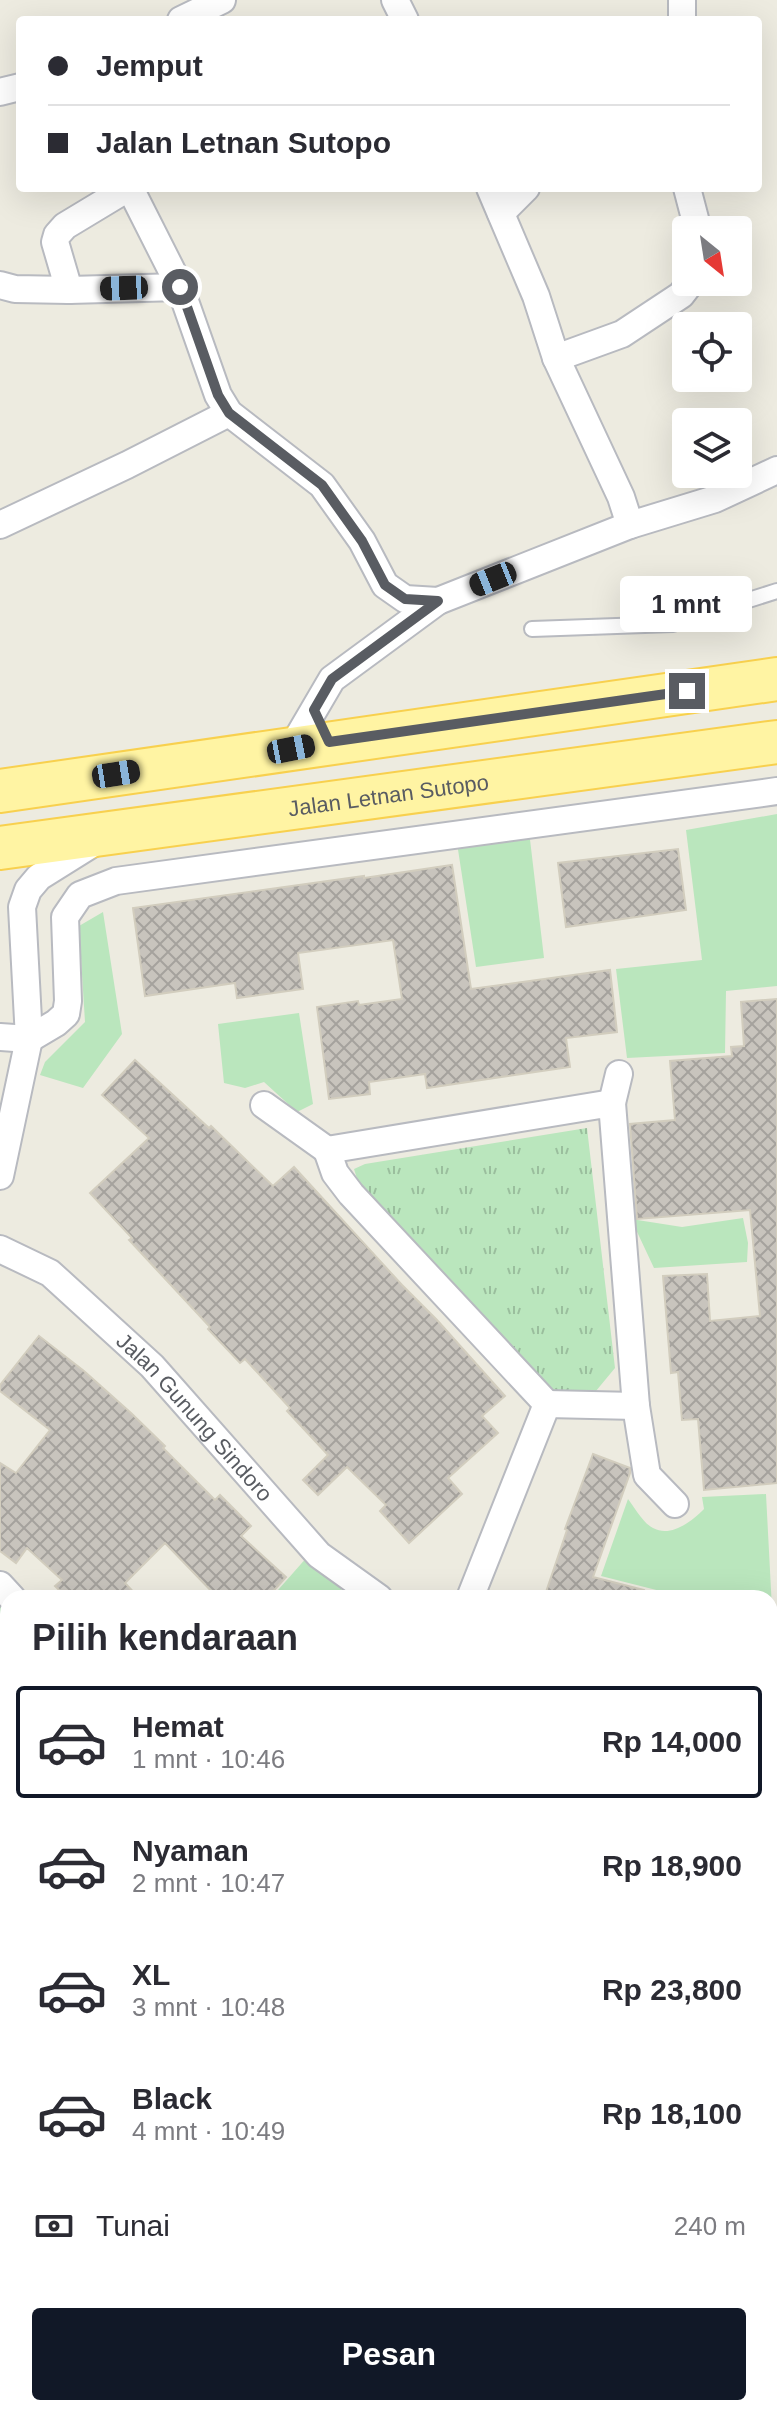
<!DOCTYPE html>
<html lang="id">
<head>
<meta charset="utf-8">
<style>
  body { margin:0; font-family:Arial,sans-serif; background:#f7f7f7; color:#2b2b33; height:100vh; display:flex; flex-direction:column; font-size:30px; white-space:nowrap }
  * { box-sizing:border-box; margin:0 }
  p { font-size:26px; color:#7c7c81 }
  .icon { flex:none; width:44px; height:44px; fill:none; stroke:currentColor; stroke-width:2; stroke-linecap:round; stroke-linejoin:round }
  .map { position:relative; flex:1; overflow:hidden }
  .panel { position:absolute; left:0px; top:1590px; width:778px; height:826px; display:flex; flex-direction:column; background:#fff; border-radius:24px 24px 0 0; box-shadow:0 8px 32px #0002 }
  .panel>* { flex:none }
  .banner { position:absolute; left:16px; top:16px; width:746px; height:176px; border-radius:8px; box-shadow:0 8px 32px #0002; display:grid; align-content:center; height:176px; padding:0 32px; background:#fff }
  .needle { width:52px; rotate:150deg }
  .controls { position:absolute; left:672px; top:216px; display:grid; gap:16px }
  .controls a { display:grid; place-items:center; width:80px; height:80px; border-radius:8px; background:#fff; box-shadow:0 8px 32px #0002; font-size:40px }
  .end { position:absolute; width:36px; height:36px; margin:-18px; border:10px solid #595c62; background:#fff; box-shadow:0 0 0 4px #fff }
  .from { border-radius:50% }
  .bubble { position:absolute; height:56px; border-radius:8px; background:#fff; box-shadow:0 8px 32px #0002; font-size:26px; font-weight:600; line-height:56px; text-align:center }
  .car { position:absolute; width:24px; height:48px; margin:-24px -12px; border-radius:10px; box-shadow:0 0 6px 2px #0007; background:linear-gradient(#222 24%,#8ab4d8 0 40%,#222 0 76%,#8ab4d8 0 86%,#222 0) }
  .banner b { display:flex; align-items:center; gap:28px; height:76px; font-size:30px }
  .banner b+b { border-top:2px solid #e1e1e2 }
  .banner i { width:20px; height:20px; background:#2b2b33 }
  ul { padding:0; list-style:none }
  li { display:flex; align-items:center; gap:24px; height:112px; margin:0 16px 12px; padding:0 16px; border:4px solid transparent; border-radius:8px }
  li div { flex:1 }
  li b { display:block; font-size:30px }
  li em { font-style:normal; font-weight:600 }
  li.current { border-color:#111827 }
  li>.icon { width:72px; height:72px; stroke-width:1.5 }
  h2 { padding:0 32px; font-size:36px; line-height:96px }
  .pay { display:flex; align-items:center; gap:20px; height:88px; padding:0 32px; font-size:30px }
  .pay p { margin-inline-start:auto }
  .button { display:flex; gap:16px; margin-top:auto; padding:16px 32px }
  .button a { flex:1; height:92px; border-radius:8px; background:#111827; color:#fff; font-size:32px; font-weight:600; line-height:92px; text-align:center }
  .map>svg:first-child { display:block }
  .grass { fill:#bae6bd }
  .park { fill:url(#park-tufts) }
  .water { fill:url(#water-rules) }
  .building { fill:url(#building-cross-hatch); stroke:#d2cdbe; stroke-width:2 }
  .lines { fill:none; stroke-linecap:round; stroke-linejoin:round }
  .service-casing { stroke:#b8bac0; stroke-width:18 }
  .minor-casing { stroke:#b8bac0; stroke-width:30 }
  .primary-casing { stroke:#f8d04e; stroke-width:46 }
  .path { stroke:#92c5a3; stroke-width:5; stroke-dasharray:8 4; stroke-linecap:butt }
  .service { stroke:#fff; stroke-width:14 }
  .minor { stroke:#fff; stroke-width:26 }
  .primary { stroke:#fff4a3; stroke-width:42 }
  .route { stroke:#595c62; stroke-width:10 }
  .labels { text-anchor:middle; stroke-width:6; stroke-linejoin:round; paint-order:stroke }
  .street-label { font-size:22px; fill:#595c62; stroke:#fff }
</style>
</head>
<body>
<div class="map">
<svg width="777" height="2415" viewBox="0 0 777 2415">
  <defs>
    <pattern id="park-tufts" width="24" height="20" patternUnits="userSpaceOnUse" patternTransform="scale(2)"><rect width="24" height="20" fill="#bae6bd"/><path d="M3 7l-1-3M5 7V3M7 7l1-3M15 17l-1-3M17 17v-4M19 17l1-3" fill="none" stroke="#9abe9d"/></pattern>
    <pattern id="water-rules" width="6" height="5" patternUnits="userSpaceOnUse" patternTransform="scale(2)"><rect width="6" height="5" fill="#9ed0ff"/><path d="M0 2.5h6" fill="none" stroke="#84acd2"/></pattern>
    <pattern id="building-cross-hatch" width="8" height="8" patternUnits="userSpaceOnUse" patternTransform="scale(2)"><rect width="8" height="8" fill="#c8c4bd"/><path d="M0 0l8 8M0 8l8-8" fill="none" stroke="#a5a29d"/></pattern>
  </defs>
  <rect width="100%" height="100%" fill="#edebe0"/>
  <path class="grass" d="M777,814V986L726,991L725,1053L627,1058L616,969L702,960L686,830Z
    M529,831L544,958L476,967L457,843Z
    M103,912L122,1034L83,1088L40,1075L45,1062L85,1022L79,926Z
    M299,1013L313,1104L297,1112L264,1082L245,1088L224,1083L218,1024Z
    M743,1218L748,1243L747,1262L654,1268L631,1219L682,1227Z
    M766,1494L772,1609H777V1729H770V1598H688L601,1576L628,1499C635,1508 643,1523 653,1528C671,1538 692,1521 704,1509L702,1497Z
    M308,1556L342,1583L340,1598H271Z
    M770,1764H777V1945L770,1943Z"/>
  <path class="park" d="M587,1128L615,1368L591,1397L549,1393L359,1185L354,1169L365,1164Z
    M0,1585L8,1598V1692L0,1691Z"/>
  <path class="water" d="M0,2157L8,2158V2408H680L675,2415H0Z
    M770,2277L777,2278V2388H770Z"/>
  <path class="building" d="M678,849L686,910L566,927L558,863Z
    M452,865L471,989L610,970L617,1032L566,1038L570,1067L427,1088L425,1074L369,1082L370,1094L329,1099L317,1007L358,1001L359,1005L402,999L393,940L298,953L303,989L237,998L235,983L145,996L133,908L364,876V878Z
    M777,999V1483L704,1490L698,1419L682,1420L678,1372L671,1373L663,1276L707,1274L710,1321L760,1316L750,1210L637,1219L630,1124L675,1120L670,1061L732,1056L731,1047L744,1046L741,1002Z
    M135,1060L209,1128L211,1126L273,1186L294,1167L402,1285L437,1320L505,1396L482,1416L498,1433L448,1478L462,1494L409,1543L380,1511L386,1505L347,1467L318,1495L303,1480L328,1455L287,1411L290,1408L245,1359L240,1363L208,1329L210,1327L129,1240L132,1238L90,1193L149,1138L102,1095Z
    M39,1336L84,1371L131,1413L165,1446L163,1448L215,1500L220,1495L251,1526L241,1536L286,1577L267,1598H218L165,1543L125,1583L139,1598H67L55,1586L62,1580L27,1548L16,1563L0,1551V1463L16,1473L50,1430L0,1391V1385Z
    M593,1454L630,1468V1473L593,1577L644,1590L643,1598H544L567,1530L565,1529Z"/>
  <g class="lines">
    <defs>
      <path id="service" d="M532,629L673,624L777,591"/>
      <g id="minor">
        <path d="M395,0L405,20"/>
        <path d="M181,20L222,0"/>
        <path d="M682,20V0"/>
        <path d="M0,92L20,87"/>
        <path d="M130,188L180,287L218,395L229,413L322,485L362,541L385,585L405,599L438,601"/>
        <path d="M687,188L698,230"/>
        <path d="M501,213L526,188"/>
        <path d="M0,285L15,289L69,290L55,242L57,235L65,226L128,188"/>
        <path d="M69,290L180,287"/>
        <path d="M556,358L622,334L681,295L691,282"/>
        <path d="M0,525L127,465L229,413"/>
        <path d="M630,525L715,499L777,470"/>
        <path d="M291,749L332,679L438,601L630,525L621,497L556,358L536,296L490,188"/>
        <path d="M0,1037L29,1039L56,1023L66,1014L68,1001L65,917L80,895L116,881L777,791"/>
        <path d="M612,1103L619,1074"/>
        <path d="M264,1105L327,1150"/>
        <path d="M0,1176L29,1039L22,907L28,890L39,877L95,842"/>
        <path id="s1" d="M0,1249L50,1273L152,1366L319,1555L379,1598"/>
        <path d="M547,1404L351,1194L335,1173L327,1150L612,1103L636,1406L647,1475L675,1504"/>
        <path d="M0,1585L12,1598"/>
        <path d="M470,1598L547,1404L636,1406"/>
        <path d="M0,1704L8,1705"/>
        <path d="M770,1748H777"/>
        <path d="M0,1956L8,1957"/>
        <path d="M0,1995L8,1996"/>
        <path d="M770,2072H777"/>
        <path d="M770,2124L777,2130"/>
      </g>
      <g id="primary">
        <path d="M0,791L777,679"/>
        <path id="s2" d="M0,848L777,742"/>
      </g>
    </defs>
    <use href="#service" class="service-casing"/>
    <use href="#minor" class="minor-casing"/>
    <use href="#primary" class="primary-casing"/>
    <path class="path" d="M0,2140L8,2141
      M770,2257L777,2258"/>
    <use href="#service" class="service"/>
    <use href="#minor" class="minor"/>
    <use href="#primary" class="primary"/>
  </g>
  <g class="lines">
    <path class="route" d="M180,287L218,395L229,413L322,485L362,541L385,585L405,599L438,601L332,679L314,710L329,742L687,691"/>
  </g>
  <g class="labels">
    <g class="street-label">
      <text dy="8" stroke="none"><textPath href="#s2" startOffset="392">Jalan Letnan Sutopo</textPath></text>
      <text dy="8" stroke="none"><textPath href="#s1" startOffset="260">Jalan Gunung Sindoro</textPath></text>
    </g>
  </g>
</svg>
<div class="controls">
<a><svg class="needle" viewBox="-14 -14 28 28"><path d="M0-13l5 13h-10z" fill="#e53935"/><path d="M0 13l5-13h-10z" fill="#7c7c81"/></svg></a>
<a><svg class="icon" aria-label="locate" viewBox="0 0 24 24"><circle cx="12" cy="12" r="6"/><path d="M12 2v4M12 18v4M2 12h4M18 12h4"/></svg></a>
<a><svg class="icon" aria-label="layers" viewBox="0 0 24 24"><path d="M12 4l9 5-9 5-9-5zM3 14l9 5 9-5"/></svg></a>
</div>
<i class="end from" style="left:180px;top:287px"></i>
<i class="end" style="left:687px;top:691px"></i>
<div class="bubble" style="left:620px;top:576px;width:132px">1 mnt</div>
<i class="car" style="left:124px;top:288px;rotate:268deg"></i>
<i class="car" style="left:493px;top:579px;rotate:248deg"></i>
<i class="car" style="left:291px;top:749px;rotate:79deg"></i>
<i class="car" style="left:116px;top:774px;rotate:81deg"></i>
<div class="banner">
<b><i class="from"></i>Jemput</b>
<b><i></i>Jalan Letnan Sutopo</b>
</div>
<section class="panel">
<h2>Pilih kendaraan</h2>
<ul>
<li class="current"><svg class="icon" aria-label="car" viewBox="0 0 24 24"><path d="M5 17H2v-5l4-1 3-4h7l3 4 3 1v5h-3M9 17h6M6 11h13"/><circle cx="7" cy="17" r="2"/><circle cx="17" cy="17" r="2"/></svg><div><b>Hemat</b><p>1 mnt · 10:46</p></div><em>Rp 14,000</em></li>
<li><svg class="icon" aria-label="car" viewBox="0 0 24 24"><path d="M5 17H2v-5l4-1 3-4h7l3 4 3 1v5h-3M9 17h6M6 11h13"/><circle cx="7" cy="17" r="2"/><circle cx="17" cy="17" r="2"/></svg><div><b>Nyaman</b><p>2 mnt · 10:47</p></div><em>Rp 18,900</em></li>
<li><svg class="icon" aria-label="car" viewBox="0 0 24 24"><path d="M5 17H2v-5l4-1 3-4h7l3 4 3 1v5h-3M9 17h6M6 11h13"/><circle cx="7" cy="17" r="2"/><circle cx="17" cy="17" r="2"/></svg><div><b>XL</b><p>3 mnt · 10:48</p></div><em>Rp 23,800</em></li>
<li><svg class="icon" aria-label="car" viewBox="0 0 24 24"><path d="M5 17H2v-5l4-1 3-4h7l3 4 3 1v5h-3M9 17h6M6 11h13"/><circle cx="7" cy="17" r="2"/><circle cx="17" cy="17" r="2"/></svg><div><b>Black</b><p>4 mnt · 10:49</p></div><em>Rp 18,100</em></li>
</ul>
<div class="pay"><svg class="icon" aria-label="cash" viewBox="0 0 24 24"><path d="M3 7h18v10H3z"/><circle cx="12" cy="12" r="2"/></svg>Tunai<p>240 m</p></div>
<div class="button"><a>Pesan</a></div>
</section>
</div>
</body>
</html>
